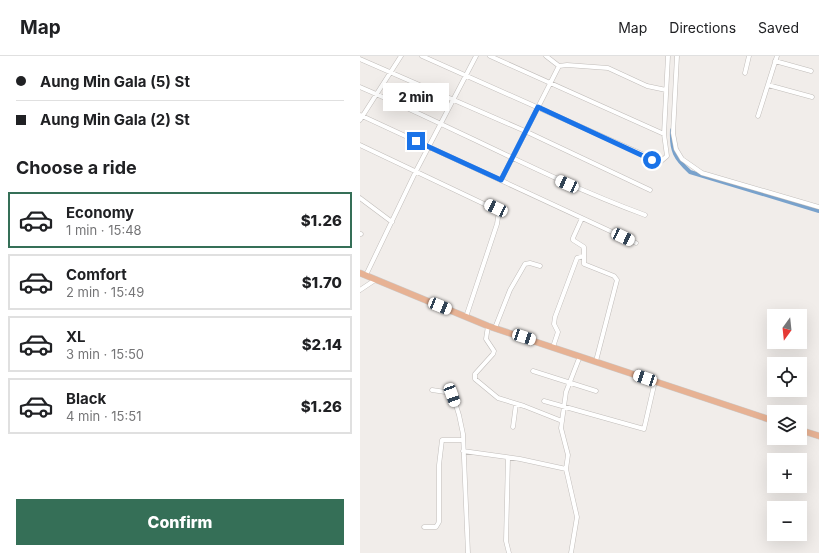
<!DOCTYPE html>
<html lang="en">
<head>
<meta charset="utf-8">
<style>
  body { margin:0; font-family:Inter,sans-serif; background:#f6f6f6; color:#202124; height:100vh; display:flex; flex-direction:column; font-size:15px; white-space:nowrap }
  * { box-sizing:border-box; margin:0 }
  p { font-size:13px; color:#757577 }
  .icon { flex:none; width:22px; height:22px; fill:none; stroke:currentColor; stroke-width:2; stroke-linecap:round; stroke-linejoin:round }
  .map { position:relative; flex:1; overflow:hidden }
  .sheet { display:flex; flex-direction:column; background:#fff; width:360px }
  .sheet>* { flex:none }
  .guide { display:grid; align-content:center; height:88px; padding:0 16px; background:#fff }
  .needle { width:26px; rotate:195deg }
  .tools { position:absolute; left:407px; top:253px; display:grid; gap:8px }
  .tools a { display:grid; place-items:center; width:40px; height:40px; border-radius:0px; background:#fff; box-shadow:0 4px 16px #0002; font-size:20px }
  .end { position:absolute; width:18px; height:18px; margin:-9px; border:5px solid #1a73e8; background:#fff; box-shadow:0 0 0 2px #fff }
  .from { border-radius:50% }
  .bubble { position:absolute; height:28px; border-radius:0px; background:#fff; box-shadow:0 4px 16px #0002; font-size:13px; font-weight:800; line-height:28px; text-align:center }
  .car { position:absolute; width:12px; height:24px; margin:-12px -6px; border-radius:5px; box-shadow:0 0 3px 1px #0007; background:linear-gradient(#fff 24%,#345 0 40%,#fff 0 76%,#345 0 86%,#fff 0) }
  .guide b { display:flex; align-items:center; gap:14px; height:38px; font-size:15px }
  .guide b+b { border-top:1px solid #e0e0e0 }
  .guide i { width:10px; height:10px; background:#202124 }
  ul { padding:0; list-style:none }
  li { display:flex; align-items:center; gap:12px; height:56px; margin:0 8px 6px; padding:0 8px; border:2px solid #e0e0e0; border-radius:0px }
  li div { flex:1 }
  li b { display:block; font-size:15px }
  li em { font-style:normal; font-weight:800 }
  li.on { border-color:#356f57 }
  li>.icon { width:36px; height:36px; stroke-width:1.5 }
  h2 { padding:0 16px; font-size:18px; line-height:48px }
  .action { display:flex; gap:8px; margin-top:auto; padding:8px 16px }
  .action a { flex:1; height:46px; border-radius:0px; background:#356f57; color:#fff; font-size:16px; font-weight:800; line-height:46px; text-align:center }
  header { display:flex; align-items:center; gap:24px; box-sizing:border-box; height:56px; padding:0 20px; background:#fff; border-bottom:1px solid #e0e0e0 }
  header strong { font-size:19px }
  nav { display:flex; gap:22px; margin-inline-start:auto; font-size:14px }
  main { display:flex; flex:1; min-height:0 }
  .map>svg:first-child { display:block }
  .lines { fill:none; stroke-linecap:round; stroke-linejoin:round }
  .canal { stroke:#79a2cc; stroke-width:4 }
  .street-casing { stroke:#c1bdba; stroke-width:5 }
  .primary-casing { stroke:#ccc; stroke-width:7 }
  .street { stroke:#fff; stroke-width:4 }
  .primary { stroke:#e7b294; stroke-width:6 }
  .route { stroke:#1a73e8; stroke-width:5 }
</style>
</head>
<body>
<header>
<strong>Map</strong>
<nav><a>Map</a><a>Directions</a><a>Saved</a></nav>
</header>
<main>
<section class="sheet">
<div class="guide">
<b><i class="from"></i>Aung Min Gala (5) St</b>
<b><i></i>Aung Min Gala (2) St</b>
</div>
<h2>Choose a ride</h2>
<ul>
<li class="on"><svg class="icon" aria-label="car" viewBox="0 0 24 24"><path d="M5 17H2v-5l4-1 3-4h7l3 4 3 1v5h-3M9 17h6M6 11h13"/><circle cx="7" cy="17" r="2"/><circle cx="17" cy="17" r="2"/></svg><div><b>Economy</b><p>1 min · 15:48</p></div><em>$1.26</em></li>
<li><svg class="icon" aria-label="car" viewBox="0 0 24 24"><path d="M5 17H2v-5l4-1 3-4h7l3 4 3 1v5h-3M9 17h6M6 11h13"/><circle cx="7" cy="17" r="2"/><circle cx="17" cy="17" r="2"/></svg><div><b>Comfort</b><p>2 min · 15:49</p></div><em>$1.70</em></li>
<li><svg class="icon" aria-label="car" viewBox="0 0 24 24"><path d="M5 17H2v-5l4-1 3-4h7l3 4 3 1v5h-3M9 17h6M6 11h13"/><circle cx="7" cy="17" r="2"/><circle cx="17" cy="17" r="2"/></svg><div><b>XL</b><p>3 min · 15:50</p></div><em>$2.14</em></li>
<li><svg class="icon" aria-label="car" viewBox="0 0 24 24"><path d="M5 17H2v-5l4-1 3-4h7l3 4 3 1v5h-3M9 17h6M6 11h13"/><circle cx="7" cy="17" r="2"/><circle cx="17" cy="17" r="2"/></svg><div><b>Black</b><p>4 min · 15:51</p></div><em>$1.26</em></li>
</ul>
<div class="action"><a>Confirm</a></div>
</section>
<div class="map">
<svg width="459" height="497" viewBox="0 0 459 497">
  <rect width="100%" height="100%" fill="#f1edea"/>
  <g class="lines">
    <path class="canal" d="M312,74C311,95 315,102 330,116L459,155"/>
    <defs>
      <path id="street" d="M62,0L300,106L307,100L304,78L308,0
        M130,0L304,78
        M186,0L199,10
        M317,0L313,77L316,93L322,103L342,117L459,151
        M0,3L165,75L290,134
        M415,5L451,15
        M385,17L389,0
        M408,29L452,41
        M0,31C96,72 187,123 285,159
        M0,59L276,187
        M398,60L417,0
        M0,64L41,0
        M0,89L139,155L137,168L106,261
        M141,124L199,10L207,9L248,12L287,30L306,34
        M0,142L32,166
        M222,162L213,182V184L224,191V208L254,220L257,224L236,305
        M0,178H1
        M6,219L56,115L116,0
        M0,234L15,224
        M128,270L126,283L134,295L133,298L115,318V323L138,342L164,350L202,365
        M135,272L150,234L165,208L170,207L180,210
        M193,291L198,276L194,268L195,261L217,202L224,200
        M173,315L236,335
        M72,334L92,337L99,359L103,378L108,497
        M184,345L284,373L295,325
        M153,371L156,348
        M103,395L160,403L206,413
        M148,402L146,485L149,497
        M64,471H76L79,466V409L82,384H103
        M211,497L217,461L206,413L208,399L201,372L206,336L220,300"/>
      <path id="primary" d="M0,217L128,270L414,365
        M440,374L459,380"/>
    </defs>
    <use href="#street" class="street-casing"/>
    <use href="#primary" class="primary-casing"/>
    <use href="#street" class="street"/>
    <use href="#primary" class="primary"/>
  </g>
  <g class="lines">
    <path class="route" d="M56,85L141,124L178,51L292,104"/>
  </g>
</svg>
<div class="tools">
<a><svg class="needle" viewBox="-14 -14 28 28"><path d="M0-13l5 13h-10z" fill="#e53935"/><path d="M0 13l5-13h-10z" fill="#757577"/></svg></a>
<a><svg class="icon" aria-label="locate" viewBox="0 0 24 24"><circle cx="12" cy="12" r="6"/><path d="M12 2v4M12 18v4M2 12h4M18 12h4"/></svg></a>
<a><svg class="icon" aria-label="layers" viewBox="0 0 24 24"><path d="M12 4l9 5-9 5-9-5zM3 14l9 5 9-5"/></svg></a>
<a>+</a>
<a>−</a>
</div>
<i class="end from" style="left:292px;top:104px"></i>
<i class="end" style="left:56px;top:85px"></i>
<div class="bubble" style="left:23px;top:27px;width:66px">2 min</div>
<i class="car" style="left:207px;top:128px;rotate:294deg"></i>
<i class="car" style="left:136px;top:152px;rotate:295deg"></i>
<i class="car" style="left:263px;top:181px;rotate:115deg"></i>
<i class="car" style="left:80px;top:250px;rotate:112deg"></i>
<i class="car" style="left:164px;top:281px;rotate:108deg"></i>
<i class="car" style="left:285px;top:322px;rotate:289deg"></i>
<i class="car" style="left:92px;top:339px;rotate:160deg"></i>
</div>
</main>
</body>
</html>
